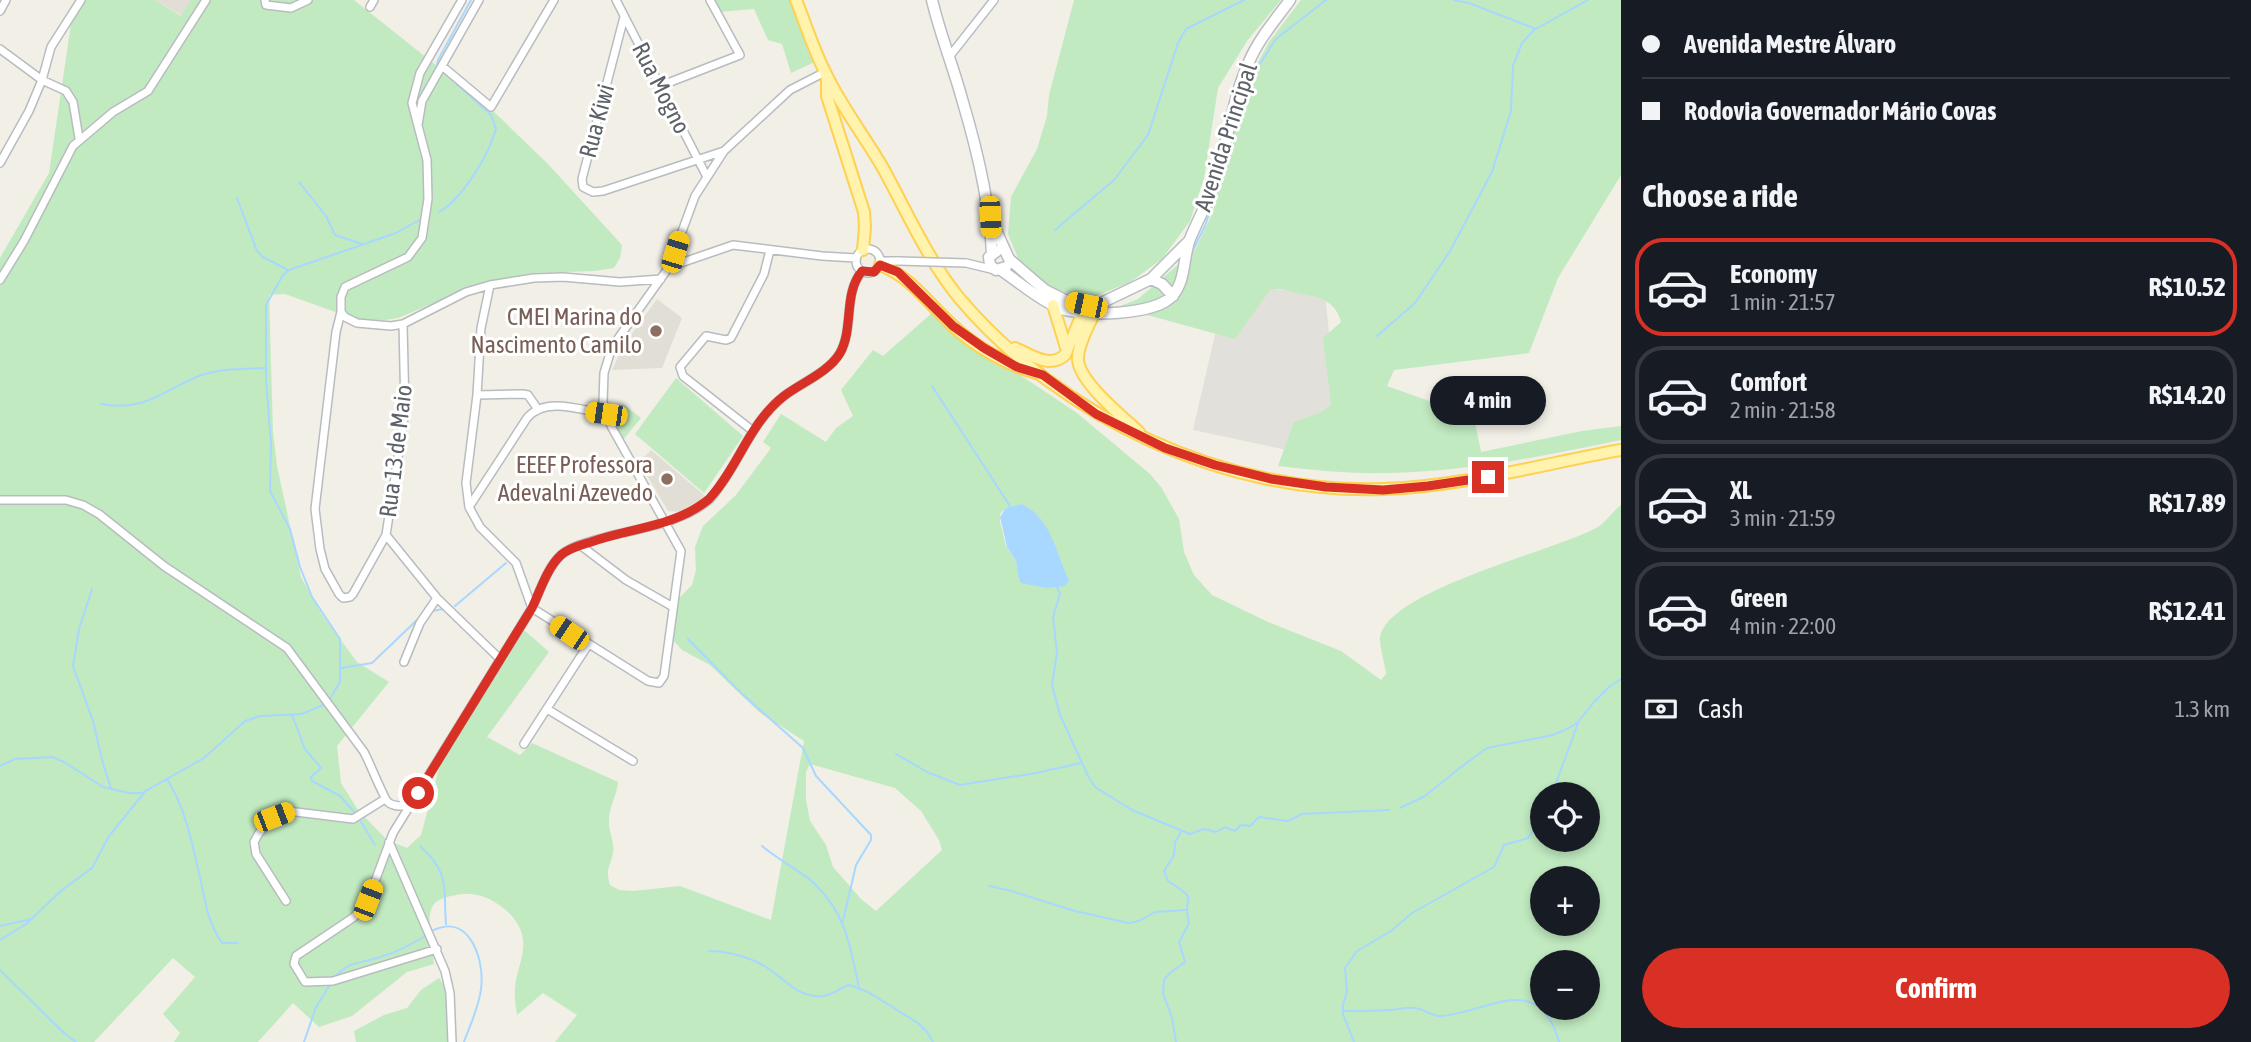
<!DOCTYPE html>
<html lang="en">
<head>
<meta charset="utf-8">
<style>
  body { margin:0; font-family:"Asap Condensed",sans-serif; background:#20242c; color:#f1f3f6; height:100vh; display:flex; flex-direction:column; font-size:26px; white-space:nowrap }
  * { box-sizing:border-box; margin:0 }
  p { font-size:23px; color:#9ea1a6 }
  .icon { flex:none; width:38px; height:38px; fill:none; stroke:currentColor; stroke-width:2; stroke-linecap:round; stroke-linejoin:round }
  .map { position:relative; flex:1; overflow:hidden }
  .side { display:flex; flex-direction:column; background:#171b24; width:630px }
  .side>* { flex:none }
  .top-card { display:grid; align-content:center; height:154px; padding:0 21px; background:#171b24 }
  .tools { position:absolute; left:1530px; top:782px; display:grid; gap:14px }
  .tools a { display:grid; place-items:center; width:70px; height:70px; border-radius:50%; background:#171b24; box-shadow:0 4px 10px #0003; font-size:35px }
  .end { position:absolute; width:32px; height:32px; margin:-16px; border:9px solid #d93025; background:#fff; box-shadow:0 0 0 4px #fff }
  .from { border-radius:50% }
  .bubble { position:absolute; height:49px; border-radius:24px; background:#171b24; box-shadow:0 4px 10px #0003; font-size:23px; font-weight:700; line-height:49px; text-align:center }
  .car { position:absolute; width:21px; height:42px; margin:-21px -10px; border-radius:9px; box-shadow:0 0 5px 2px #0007; background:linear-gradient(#f5c518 24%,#345 0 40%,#f5c518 0 76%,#345 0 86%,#f5c518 0) }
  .top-card b { display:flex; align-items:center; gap:24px; height:66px; font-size:26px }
  .top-card b+b { border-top:2px solid #363941 }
  .top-card i { width:18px; height:18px; background:#f1f3f6 }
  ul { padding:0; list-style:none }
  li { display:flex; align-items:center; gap:21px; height:98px; margin:0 14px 10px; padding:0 7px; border:4px solid #363941; border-radius:28px }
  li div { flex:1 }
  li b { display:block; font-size:26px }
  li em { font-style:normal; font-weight:700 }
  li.current { border-color:#d93025 }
  li>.icon { width:63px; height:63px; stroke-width:1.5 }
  h2 { padding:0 21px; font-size:32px; line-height:84px }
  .pay { display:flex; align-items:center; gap:18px; height:77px; padding:0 21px; font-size:26px }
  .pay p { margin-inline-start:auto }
  .button { display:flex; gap:14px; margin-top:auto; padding:14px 21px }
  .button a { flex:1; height:80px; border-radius:42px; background:#d93025; color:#fff; font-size:28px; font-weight:700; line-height:80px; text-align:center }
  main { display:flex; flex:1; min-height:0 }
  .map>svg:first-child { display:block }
  .industrial { fill:#e2e0da }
  .education { fill:#e1ded5 }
  .green { fill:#c1eac1; fill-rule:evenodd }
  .water { fill:#a8d7ff }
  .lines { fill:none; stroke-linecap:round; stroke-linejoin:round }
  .stream { stroke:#a8d7ff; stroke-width:2 }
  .street-casing { stroke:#b8bcc0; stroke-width:10 }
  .secondary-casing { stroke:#b9bdc3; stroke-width:13 }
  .primary-casing { stroke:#fed152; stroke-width:14 }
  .street { stroke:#fff; stroke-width:7 }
  .secondary { stroke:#fff; stroke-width:10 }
  .primary { stroke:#fff3ad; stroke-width:10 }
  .street-bridge-casing { stroke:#b8bcc0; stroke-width:10; stroke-linecap:butt }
  .street-bridge { stroke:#fff; stroke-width:7 }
  .route { stroke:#d93025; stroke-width:9 }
  .education-dot { fill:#8d6e63; stroke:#fff; stroke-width:2.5 }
  .labels { text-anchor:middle; stroke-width:6; stroke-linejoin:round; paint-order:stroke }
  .street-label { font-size:24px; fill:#5d6268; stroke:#fff }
  .education-label { font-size:24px; fill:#785e54; stroke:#fff; text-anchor:end }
</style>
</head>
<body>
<main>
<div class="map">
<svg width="1621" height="1042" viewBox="0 0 1621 1042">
  <rect width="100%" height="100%" fill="#f1efe6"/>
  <path class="industrial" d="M1258,288L1325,293L1337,414L1334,460L1193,430L1216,330Z"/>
  <path class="education" d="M155,0H195L184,17Z
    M657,299L682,318L662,368L612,370L625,343Z
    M651,450L704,495L700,501L682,512L668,511L639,462Z"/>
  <path class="green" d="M86,0H155L181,16L191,0H354L491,109L548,164L622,245L620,258L614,268L594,271L533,273L479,284L398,318L366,323L285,294L269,295L273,432L277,466L301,577L321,613L357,662L389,682L337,746L341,783L358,810L387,840L407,848L421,835L440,765L453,730L475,691L524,630L549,652L487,737L520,755L532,743L618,782C617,795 609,807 609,820C608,831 615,842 613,853C610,868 605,868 610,885L619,890L633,891L680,886L771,920L804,741L759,712L710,665L682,650L672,639L677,600L692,585L696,570L695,547L703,526L736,495L771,448L763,442L781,414L826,442L836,428L853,416L841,390L873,350L883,356L932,313L972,343L1077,413L1150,474L1161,487L1179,519L1184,552L1194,575L1212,595L1268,622L1341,651L1381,680L1386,674C1385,665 1379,644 1380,637C1390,589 1555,551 1598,527C1606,522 1613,511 1621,505V1042H555L577,1015L543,993L517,1015C516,1006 514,997 515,988C516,970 527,953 522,934C516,912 486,891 463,894C458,894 452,896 447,897C440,899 433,902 431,910C427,919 433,951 434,964L407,972L352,1016L319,1027L293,1003L258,1042H174L180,1033L163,1014L195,977L173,958L94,1042H0V258L49,173L71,24ZM1021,504L1054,543L1060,563L1018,576L1016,561L1006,546L1000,522V514L1006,508ZM810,764L895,788L921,811L939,840L942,850L876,911L861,899L833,867L826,845L810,821L806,800V772ZM1542,794H1587V840H1542ZM1542,878H1587V924H1542ZM1542,962H1587V1008H1542Z
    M713,0H790L817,61L791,73L782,44L768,40L754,9L718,12Z
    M1074,0H1281L1247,41L1218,88L1204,178L1190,221L1162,259L1130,282L1086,300L1042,284L1020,263L1008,234L1011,197L1037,149L1047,116L1049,95Z
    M1301,0H1621V175L1558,278L1529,353L1394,370L1387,386L1474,417L1481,452L1582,431L1621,426V440C1544,456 1465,472 1386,473C1349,474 1314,470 1278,466L1294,422L1322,412L1331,404L1323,338L1341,322C1335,299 1318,297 1298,293C1287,291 1282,288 1270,290L1235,339L1118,307L1138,299L1195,250L1213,212L1229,142L1255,68L1269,42Z
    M676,378L743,436L704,493L635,434Z
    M623,404L641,418L622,441L607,414Z
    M439,978C452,994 449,1022 450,1042H356L354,1031L384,1015L407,1008L421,990Z"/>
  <path class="water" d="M1021,504C1051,516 1056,554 1069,580L1065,586L1047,588L1021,583L1018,576L1016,561L1007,547L1000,517L1006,508Z"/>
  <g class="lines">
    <path class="stream" d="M1454,0L1469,3L1536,29
      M437,65L438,60L471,0
      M1237,113L1254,73L1276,39L1326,0
      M299,182L326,216L335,235L362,244
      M237,198L257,251L263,257L288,270
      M439,212C462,199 489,155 496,129L491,115L448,76
      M1055,230L1114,180L1148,135L1178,43L1186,29L1244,0
      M1192,252L1205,226L1220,183
      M1377,336L1415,303L1450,251L1492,172L1511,111L1513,66L1522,43L1534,30L1588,0
      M932,386L1010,506
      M101,404C145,412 162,391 199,376C220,368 244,369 265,368
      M1057,587L1060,594L1053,617L1057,653L1052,685L1060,715L1088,776L1095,787L1132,810L1190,834L1204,829L1216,832L1225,827L1235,831L1241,825L1250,826L1259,817L1288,821L1302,814L1389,810
      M92,589L79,629L73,666L93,721L103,764L111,788
      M455,606L506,563
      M433,611L443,609
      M688,639L741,693L803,748L816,776L871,835V840L856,865L843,921
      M341,668L372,663L417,620
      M329,700L340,682V639L312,597L300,567L290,529L270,491L271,444L266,380V305L283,275L289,270L396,233L421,219
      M292,715L305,749L321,768L311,777L312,781L340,796L357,815
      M896,754L927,772L960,785L1036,773L1081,763
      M0,766L15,759L52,757L64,762L103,787L129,793H142L204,758L245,721L260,716L302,714L325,704
      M167,779C186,809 193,847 201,882C206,906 208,922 222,943H238
      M1552,794L1578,723
      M1400,808L1425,796L1461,767L1487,748L1553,735L1569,728L1578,722L1594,702L1609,687L1621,679
      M360,820L375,845
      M420,846C451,874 443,888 446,924
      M762,846C778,860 800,870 815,884C847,916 850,946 859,988
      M989,886L1008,890L1075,911L1129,923L1139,921L1155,912L1185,910
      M0,926L31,919
      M434,930C470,913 485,961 481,989C479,1007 470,1025 464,1042
      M0,940L26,924L62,890L92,868L109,836L144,793
      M709,951C727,951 750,957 766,967C785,979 799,999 823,996C832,995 840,988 849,985L868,992L918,1023L927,1032L933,1042
      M0,970L64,1033L76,1042
      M337,975C348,962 361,963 377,958C395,953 411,945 427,935
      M1344,1011C1359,1011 1373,1011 1388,1010C1396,1010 1406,1007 1415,1008C1424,1009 1431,1016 1440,1016C1485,1014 1539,968 1559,1042
      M304,1042L316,1007L331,983
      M1176,1042L1172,1018L1163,993L1164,980L1170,973L1185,962L1179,942L1189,923C1181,892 1202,903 1168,881L1164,871L1174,855L1175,842L1181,832
      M1354,1042L1343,1014V1005L1347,991L1345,968L1357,951L1391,931L1412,913L1494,867L1504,845L1528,838L1542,818"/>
    <defs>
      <path id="street" d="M265,0L266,5L291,8L308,0
        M462,0L420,73L412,103L427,160L428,199L422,238L408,257L345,287L341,297V312L345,317L357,323L391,326L403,324L466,292L490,285L534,278L563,277L620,282L661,279
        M616,0L707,177
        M370,7L374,0
        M0,11L6,0
        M624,17L582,179L583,187L593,192L603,191L724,151
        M0,49L42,80L66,91L73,102L79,138
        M949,57L994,0
        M442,66L491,107L554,0
        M660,86L740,55L710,0
        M418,125L422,101L479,0
        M0,163L29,111L42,80L51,47L81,0
        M856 261a12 12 0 1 1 24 0a12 12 0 1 1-24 0Z
        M880,261H899
        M966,263L995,270
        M669,267L733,245L822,256L856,258
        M0,280L24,241L73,146L113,112L148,91L206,0
        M490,285L481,328L477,395L466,483L469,507L480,527L516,563L532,608L648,681L659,683L664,676L681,551L611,426L603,402L604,373L612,347L669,267L695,196L724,151L790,90L825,72
        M341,312L336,332L315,509L320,549L325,569L339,594L343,598L350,597L353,594L386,535
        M403,324L405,411L386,535L437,598L500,659
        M477,395L523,394L528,395L537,408
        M753,431L683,376L680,367L706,336L726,340L731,338L764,274L770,250
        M0,500H66L83,505L99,514L164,566L287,648L364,752C369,761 384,799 388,802C393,807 403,806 410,806
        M469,507L527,418C545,396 581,410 606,414
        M580,545L626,580L673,607
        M404,662L420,623L437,598
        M547,709L633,761
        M524,744L588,645
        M389,842L445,971L450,993L452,1042
        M286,901L256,854L254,842L259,833L274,817L288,811L353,819L385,799
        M437,949L333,981L305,982L294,964L296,956L354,917L368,900L393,833L532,608C540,591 547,568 561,555C573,545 592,541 606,537C640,528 681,523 709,500C738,468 749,423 784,396C801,383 829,372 840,353C854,328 843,294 862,271"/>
      <path id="secondary" d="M932,0C940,34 953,66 962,99C977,149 990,202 992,254
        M990,217L1009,259L1045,290L1069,302L1086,305H1097L1151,279L1188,242
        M997,251L989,257L990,265L996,270L1006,267
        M1001,270C1019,282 1039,300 1059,308C1082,317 1156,316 1173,295C1186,280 1183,257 1190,239C1198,219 1209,201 1215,181C1228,141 1232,100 1249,62C1258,40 1276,19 1290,0
        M1151,279L1162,284L1173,296"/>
      <path id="primary" d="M796,0C806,25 814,51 826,74C842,108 866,138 884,170C907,212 929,262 960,299C1061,418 1227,495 1384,489C1465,486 1543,464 1621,450
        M827,77V96L864,212L865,227L863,250
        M880,265C911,277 927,302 951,324C974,346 1006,365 1036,373
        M1053,305L1067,351
        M1097,305C1092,322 1079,339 1078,357C1076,380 1123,417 1139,432
        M1015,348C1031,355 1050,369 1065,355L1086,305"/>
    </defs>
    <use href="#street" class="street-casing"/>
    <use href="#secondary" class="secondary-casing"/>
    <use href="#primary" class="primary-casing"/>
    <use href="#street" class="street"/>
    <use href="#secondary" class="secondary"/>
    <use href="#primary" class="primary"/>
    <defs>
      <path id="street-bridge" d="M899,261L966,263"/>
    </defs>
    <use href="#street-bridge" class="street-bridge-casing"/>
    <use href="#street-bridge" class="street-bridge"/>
  </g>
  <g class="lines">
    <path class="route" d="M418,793L532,608C540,591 547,568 561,555C569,548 581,545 591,542C629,528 676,527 709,499C738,468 749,423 784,396C801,383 829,372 840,353C854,328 843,294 862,271L874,272L880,265L898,272L953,326L984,348L1017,367L1043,375L1096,414L1165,448L1215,465L1271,479L1326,487L1383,490L1428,486L1488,477"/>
  </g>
  <g class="education-dot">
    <circle cx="656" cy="331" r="7"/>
    <circle cx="667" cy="479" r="7"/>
  </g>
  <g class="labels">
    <g class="street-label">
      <text transform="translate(661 88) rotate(63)" y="8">Rua Mogno</text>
      <text transform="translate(597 121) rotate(-75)" y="8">Rua Kiwi</text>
      <text transform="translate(1226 137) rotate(-72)" y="8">Avenida Principal</text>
      <text transform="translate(396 451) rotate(-83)" y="8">Rua 13 de Maio</text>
    </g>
    <g class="education-label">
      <text x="642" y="325">CMEI Marina do<tspan x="642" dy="28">Nascimento Camilo</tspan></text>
      <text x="653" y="473">EEEF Professora<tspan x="653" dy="28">Adevalni Azevedo</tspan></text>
    </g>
  </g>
</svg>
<div class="tools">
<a><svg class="icon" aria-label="locate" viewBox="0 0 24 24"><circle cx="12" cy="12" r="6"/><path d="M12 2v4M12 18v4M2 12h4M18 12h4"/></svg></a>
<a>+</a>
<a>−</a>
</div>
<i class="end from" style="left:418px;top:793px"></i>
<i class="end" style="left:1488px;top:477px"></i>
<div class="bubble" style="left:1430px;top:376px;width:116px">4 min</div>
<i class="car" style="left:990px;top:217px;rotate:177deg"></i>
<i class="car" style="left:675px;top:252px;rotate:17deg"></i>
<i class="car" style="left:1086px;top:305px;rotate:282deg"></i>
<i class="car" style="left:606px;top:414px;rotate:278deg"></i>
<i class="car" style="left:569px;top:633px;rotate:304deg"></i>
<i class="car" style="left:274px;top:817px;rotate:69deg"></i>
<i class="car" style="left:368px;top:900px;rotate:21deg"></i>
</div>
<section class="side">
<div class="top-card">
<b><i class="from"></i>Avenida Mestre Álvaro</b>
<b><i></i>Rodovia Governador Mário Covas</b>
</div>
<h2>Choose a ride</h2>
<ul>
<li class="current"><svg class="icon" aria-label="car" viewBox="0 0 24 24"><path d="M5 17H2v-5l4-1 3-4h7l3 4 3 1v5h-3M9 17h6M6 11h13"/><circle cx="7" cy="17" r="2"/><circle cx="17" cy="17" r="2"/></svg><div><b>Economy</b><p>1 min · 21:57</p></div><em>R$10.52</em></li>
<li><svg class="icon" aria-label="car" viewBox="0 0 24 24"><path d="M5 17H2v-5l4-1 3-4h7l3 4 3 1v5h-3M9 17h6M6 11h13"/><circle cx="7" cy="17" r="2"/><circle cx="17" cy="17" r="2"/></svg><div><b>Comfort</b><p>2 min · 21:58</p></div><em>R$14.20</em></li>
<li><svg class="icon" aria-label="car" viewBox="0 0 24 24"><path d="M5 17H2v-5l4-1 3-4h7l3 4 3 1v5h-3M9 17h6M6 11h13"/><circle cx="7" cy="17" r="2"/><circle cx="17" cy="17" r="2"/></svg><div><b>XL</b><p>3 min · 21:59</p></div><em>R$17.89</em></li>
<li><svg class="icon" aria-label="car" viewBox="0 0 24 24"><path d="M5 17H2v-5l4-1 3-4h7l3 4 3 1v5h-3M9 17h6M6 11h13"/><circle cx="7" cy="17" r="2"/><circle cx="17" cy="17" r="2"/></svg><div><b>Green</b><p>4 min · 22:00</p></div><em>R$12.41</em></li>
</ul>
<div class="pay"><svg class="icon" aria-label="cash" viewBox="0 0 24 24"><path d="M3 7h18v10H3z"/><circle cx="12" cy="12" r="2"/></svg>Cash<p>1.3 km</p></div>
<div class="button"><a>Confirm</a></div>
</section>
</main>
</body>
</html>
